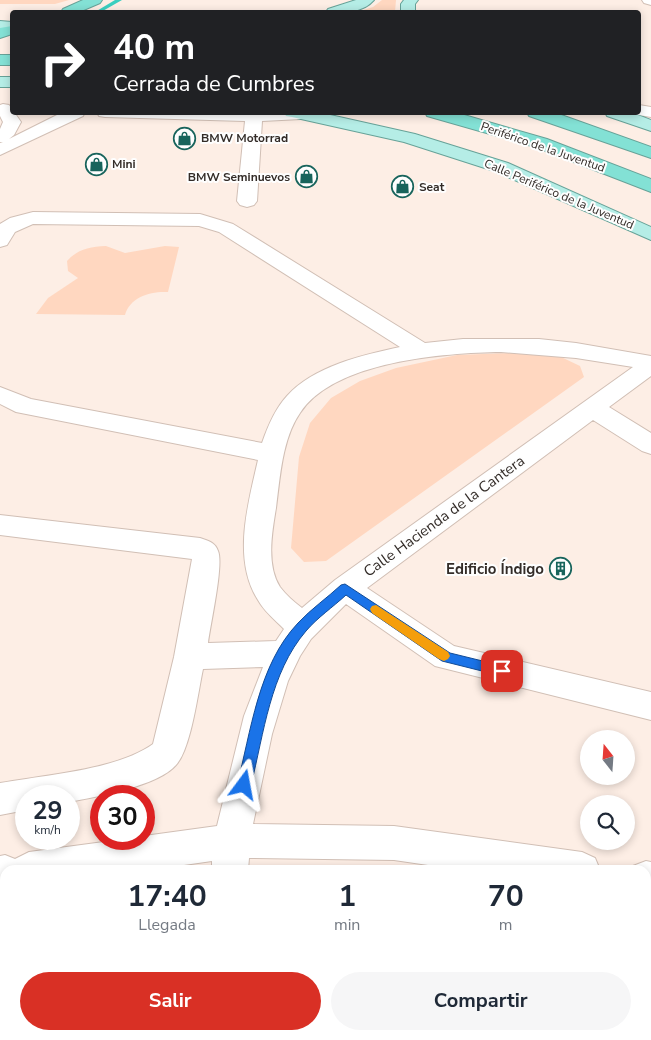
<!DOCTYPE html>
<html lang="es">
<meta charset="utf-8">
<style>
body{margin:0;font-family:"Nunito Sans",sans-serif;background:#f6f6f7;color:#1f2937;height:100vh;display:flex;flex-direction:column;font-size:19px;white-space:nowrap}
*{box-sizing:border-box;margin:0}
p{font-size:16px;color:#747a83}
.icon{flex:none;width:28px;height:28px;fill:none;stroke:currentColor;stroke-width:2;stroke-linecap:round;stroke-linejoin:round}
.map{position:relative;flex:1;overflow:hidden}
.drawer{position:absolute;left:0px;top:865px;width:651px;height:175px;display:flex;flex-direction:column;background:#fff;border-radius:15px 15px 0 0;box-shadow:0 2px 8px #0003}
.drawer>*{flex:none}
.banner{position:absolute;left:10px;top:10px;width:631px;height:105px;border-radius:5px;box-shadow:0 2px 8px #0003;background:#202124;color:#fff;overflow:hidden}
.needle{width:32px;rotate:343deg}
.controls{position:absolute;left:580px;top:730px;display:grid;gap:10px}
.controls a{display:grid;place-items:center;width:55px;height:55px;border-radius:50%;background:#fff;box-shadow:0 2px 8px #0003;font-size:25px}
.speed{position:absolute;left:15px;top:785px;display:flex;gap:10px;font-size:25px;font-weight:700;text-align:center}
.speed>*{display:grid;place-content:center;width:65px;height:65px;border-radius:50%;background:#fff;box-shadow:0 2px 8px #0003;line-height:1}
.speed small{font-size:12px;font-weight:400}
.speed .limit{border:8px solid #d22;background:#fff;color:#111}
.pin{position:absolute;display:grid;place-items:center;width:42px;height:42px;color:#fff;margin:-21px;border-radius:10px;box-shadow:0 2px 8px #0006}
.me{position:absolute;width:55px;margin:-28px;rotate:13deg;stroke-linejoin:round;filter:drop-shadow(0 0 4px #0008)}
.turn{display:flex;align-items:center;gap:18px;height:105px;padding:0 20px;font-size:22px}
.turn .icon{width:65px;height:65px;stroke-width:2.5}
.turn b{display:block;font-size:35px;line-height:42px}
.eta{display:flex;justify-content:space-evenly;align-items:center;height:85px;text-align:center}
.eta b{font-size:30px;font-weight:700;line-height:35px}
.action{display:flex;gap:10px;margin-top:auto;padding:10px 20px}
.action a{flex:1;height:58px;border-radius:30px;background:#d93025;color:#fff;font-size:20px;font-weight:700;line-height:58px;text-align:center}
.action a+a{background:#f6f6f7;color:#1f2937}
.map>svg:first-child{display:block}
.green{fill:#ffd7c0}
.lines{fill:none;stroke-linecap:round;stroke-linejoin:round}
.stream{fill:#3acfc0;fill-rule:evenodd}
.minor-casing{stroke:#d1bfb5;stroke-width:2}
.major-casing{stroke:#67a298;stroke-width:2}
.highway-casing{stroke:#67a298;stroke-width:2}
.minor{fill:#fff;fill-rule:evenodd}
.major{fill:#b5ede6;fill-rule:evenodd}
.highway{fill:#83e1d5;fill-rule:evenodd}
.route{fill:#1a73e8;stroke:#114b97}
.slow{fill:#f59e0b}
.labels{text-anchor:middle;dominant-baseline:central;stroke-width:4;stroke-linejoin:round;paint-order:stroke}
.far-poi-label{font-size:12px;font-weight:bold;fill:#332c28;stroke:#fefefe;text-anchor:start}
.far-street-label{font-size:12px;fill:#332c28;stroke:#fefefe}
.street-label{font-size:15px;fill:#332c28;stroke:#fefefe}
.poi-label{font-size:15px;font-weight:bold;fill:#332c28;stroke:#fefefe;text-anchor:end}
</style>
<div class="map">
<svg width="651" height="1040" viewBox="0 0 651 1040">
<rect width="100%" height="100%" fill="#fdeee5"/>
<path class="green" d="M0 0H69L55 4H0Z
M382 0H396L395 12H357L373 7Z
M106 246 125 253 165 246 179 247 168 292C150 291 130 297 125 315L36 314 48 298 78 278 68 271 67 261C78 249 89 247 106 246Z
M513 353 559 356 580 366 584 377 326 561 304 562 291 548 299 457 310 423 331 398 360 381 396 368 457 355Z"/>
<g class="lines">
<path class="stream" d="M115 0H122L101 12H95Z"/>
<defs>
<path id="minor" d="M642 0H651V5L644 3Z
M3 104 9 105 21 122 14 135 9 139 63 112H85L83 116 0 155V143L3 142H0V129L3 122 0 116V105Z
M639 105 651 107V117L633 114 639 112Z
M97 112H309L310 114 307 118 301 119 262 121 257 201 254 205 247 207 240 205 237 201 245 121 105 117 99 116Z
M33 212 200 214 233 224 425 343 463 339H539L576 343 651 356V376L609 407 651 433V454L642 451 593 420 367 588 454 646 651 692V720L435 666 346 604 311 639 300 656 288 681 272 734 253 824 394 826 582 852 595 858 600 870H462L394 860 249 858 248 870H212V861L149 870H5V891L0 892V856L5 855 15 859 29 852 126 839H144V836L217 826 244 716 263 667 203 669C198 692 191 749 176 765 158 786 96 797 69 802V796H26V810L0 815V783C45 775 117 770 153 744L174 657 192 559 0 535V515L200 538C208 541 215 542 218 551 224 564 210 626 208 643L276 641 284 629C275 620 264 611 258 600 232 559 248 504 258 460L16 412 0 404V387L31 399 262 443C268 426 275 409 287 396 314 366 363 355 400 347L219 232 199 226 33 224 15 232 7 245 0 247V224L10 218ZM501 352 576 358 633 367 335 580 302 608C294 602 286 595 280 587 266 565 272 532 276 508 280 478 282 439 300 413 334 361 444 353 501 352Z
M646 861 651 862V898L646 897V870H631L633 866Z
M205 1035H245L244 1040H204Z
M572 1035H612V1040H572Z"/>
<path id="major" d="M356 0H374C363 13 341 14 326 12L328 9Z
M404 0H418L415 4V12H401V4Z
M0 21 12 22V30L0 29Z
M0 77H12V87H0Z
M284 112H317L415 134 508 163 651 227V240L494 171 404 142 292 117 286 116Z
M605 112H630L651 120V131L607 116Z"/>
<path id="highway" d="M83 0H102L100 3 79 12H61L63 9Z
M12 26V34L0 38V28Z
M0 55H12V65H0Z
M425 112H454L547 139 651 179V192L535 147 427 116Z
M527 112H553L651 147V158L529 116Z"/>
</defs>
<use href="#minor" class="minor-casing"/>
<use href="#major" class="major-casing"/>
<use href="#highway" class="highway-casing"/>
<use href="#minor" class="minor"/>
<use href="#major" class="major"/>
<use href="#highway" class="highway"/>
</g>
<path class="route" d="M345 584 450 653 507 667 508 671 507 674 502 676 442 661 346 595C333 607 317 618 306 631 270 673 264 733 251 785L249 790 244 792 239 790 237 785C251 732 258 665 298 623 311 609 327 598 341 585Z"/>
<path class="slow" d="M376 605 448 652 450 656 448 659 444 661 439 659 372 613 370 609 372 606Z"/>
<defs>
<symbol id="shop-ring" viewBox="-11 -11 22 22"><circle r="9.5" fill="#fefefe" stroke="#18645c" stroke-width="1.5"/><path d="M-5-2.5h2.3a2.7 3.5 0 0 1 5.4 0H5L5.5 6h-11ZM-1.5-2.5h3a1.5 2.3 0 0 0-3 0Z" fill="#18645c"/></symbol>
<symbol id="building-ring" viewBox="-11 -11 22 22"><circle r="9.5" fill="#fefefe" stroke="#18645c" stroke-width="1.5"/><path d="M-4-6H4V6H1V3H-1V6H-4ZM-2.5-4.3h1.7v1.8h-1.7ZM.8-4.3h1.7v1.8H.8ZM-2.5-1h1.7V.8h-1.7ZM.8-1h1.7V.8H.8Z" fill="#18645c"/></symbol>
</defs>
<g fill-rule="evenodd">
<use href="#shop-ring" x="172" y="126" width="25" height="25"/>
<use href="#shop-ring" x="84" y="152" width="25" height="25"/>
<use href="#shop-ring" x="294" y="164" width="25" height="25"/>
<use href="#shop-ring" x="390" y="174" width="25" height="25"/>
<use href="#building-ring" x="548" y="556" width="25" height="25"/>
</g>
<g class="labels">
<g class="far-poi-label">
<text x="201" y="138">BMW Motorrad</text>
<text x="112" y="164">Mini</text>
<text x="290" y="177" text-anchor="end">BMW Seminuevos</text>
<text x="419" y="187">Seat</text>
</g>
<g class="far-street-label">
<text transform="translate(543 147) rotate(19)">Periférico de la Juventud</text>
<text transform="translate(559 194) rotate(23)">Calle Periférico de la Juventud</text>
</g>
<g class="street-label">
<text transform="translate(444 516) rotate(-36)">Calle Hacienda de la Cantera</text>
</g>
<g class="poi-label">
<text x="544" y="569">Edificio Índigo</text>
</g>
</g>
</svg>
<div class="controls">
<a><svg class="needle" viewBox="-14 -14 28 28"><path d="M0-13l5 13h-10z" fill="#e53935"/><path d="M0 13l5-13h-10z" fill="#747a83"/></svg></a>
<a><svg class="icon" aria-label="search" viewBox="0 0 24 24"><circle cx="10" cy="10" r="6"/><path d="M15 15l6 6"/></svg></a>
</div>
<div class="speed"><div>29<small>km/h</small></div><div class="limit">30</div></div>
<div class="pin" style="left:502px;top:671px;background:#d93025"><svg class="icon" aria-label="arrive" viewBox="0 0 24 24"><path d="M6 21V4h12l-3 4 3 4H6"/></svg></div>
<svg class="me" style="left:244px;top:785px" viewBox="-20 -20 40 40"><path d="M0-17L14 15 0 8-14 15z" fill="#1a73e8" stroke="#fff" stroke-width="4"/></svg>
<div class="banner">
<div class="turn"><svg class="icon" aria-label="right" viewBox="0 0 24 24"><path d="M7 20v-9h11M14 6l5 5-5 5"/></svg><div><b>40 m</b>Cerrada de Cumbres</div></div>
</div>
<section class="drawer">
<div class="eta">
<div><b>17:40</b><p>Llegada</p></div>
<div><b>1</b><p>min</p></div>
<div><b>70</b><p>m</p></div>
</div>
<div class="action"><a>Salir</a><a>Compartir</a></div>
</section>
</div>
